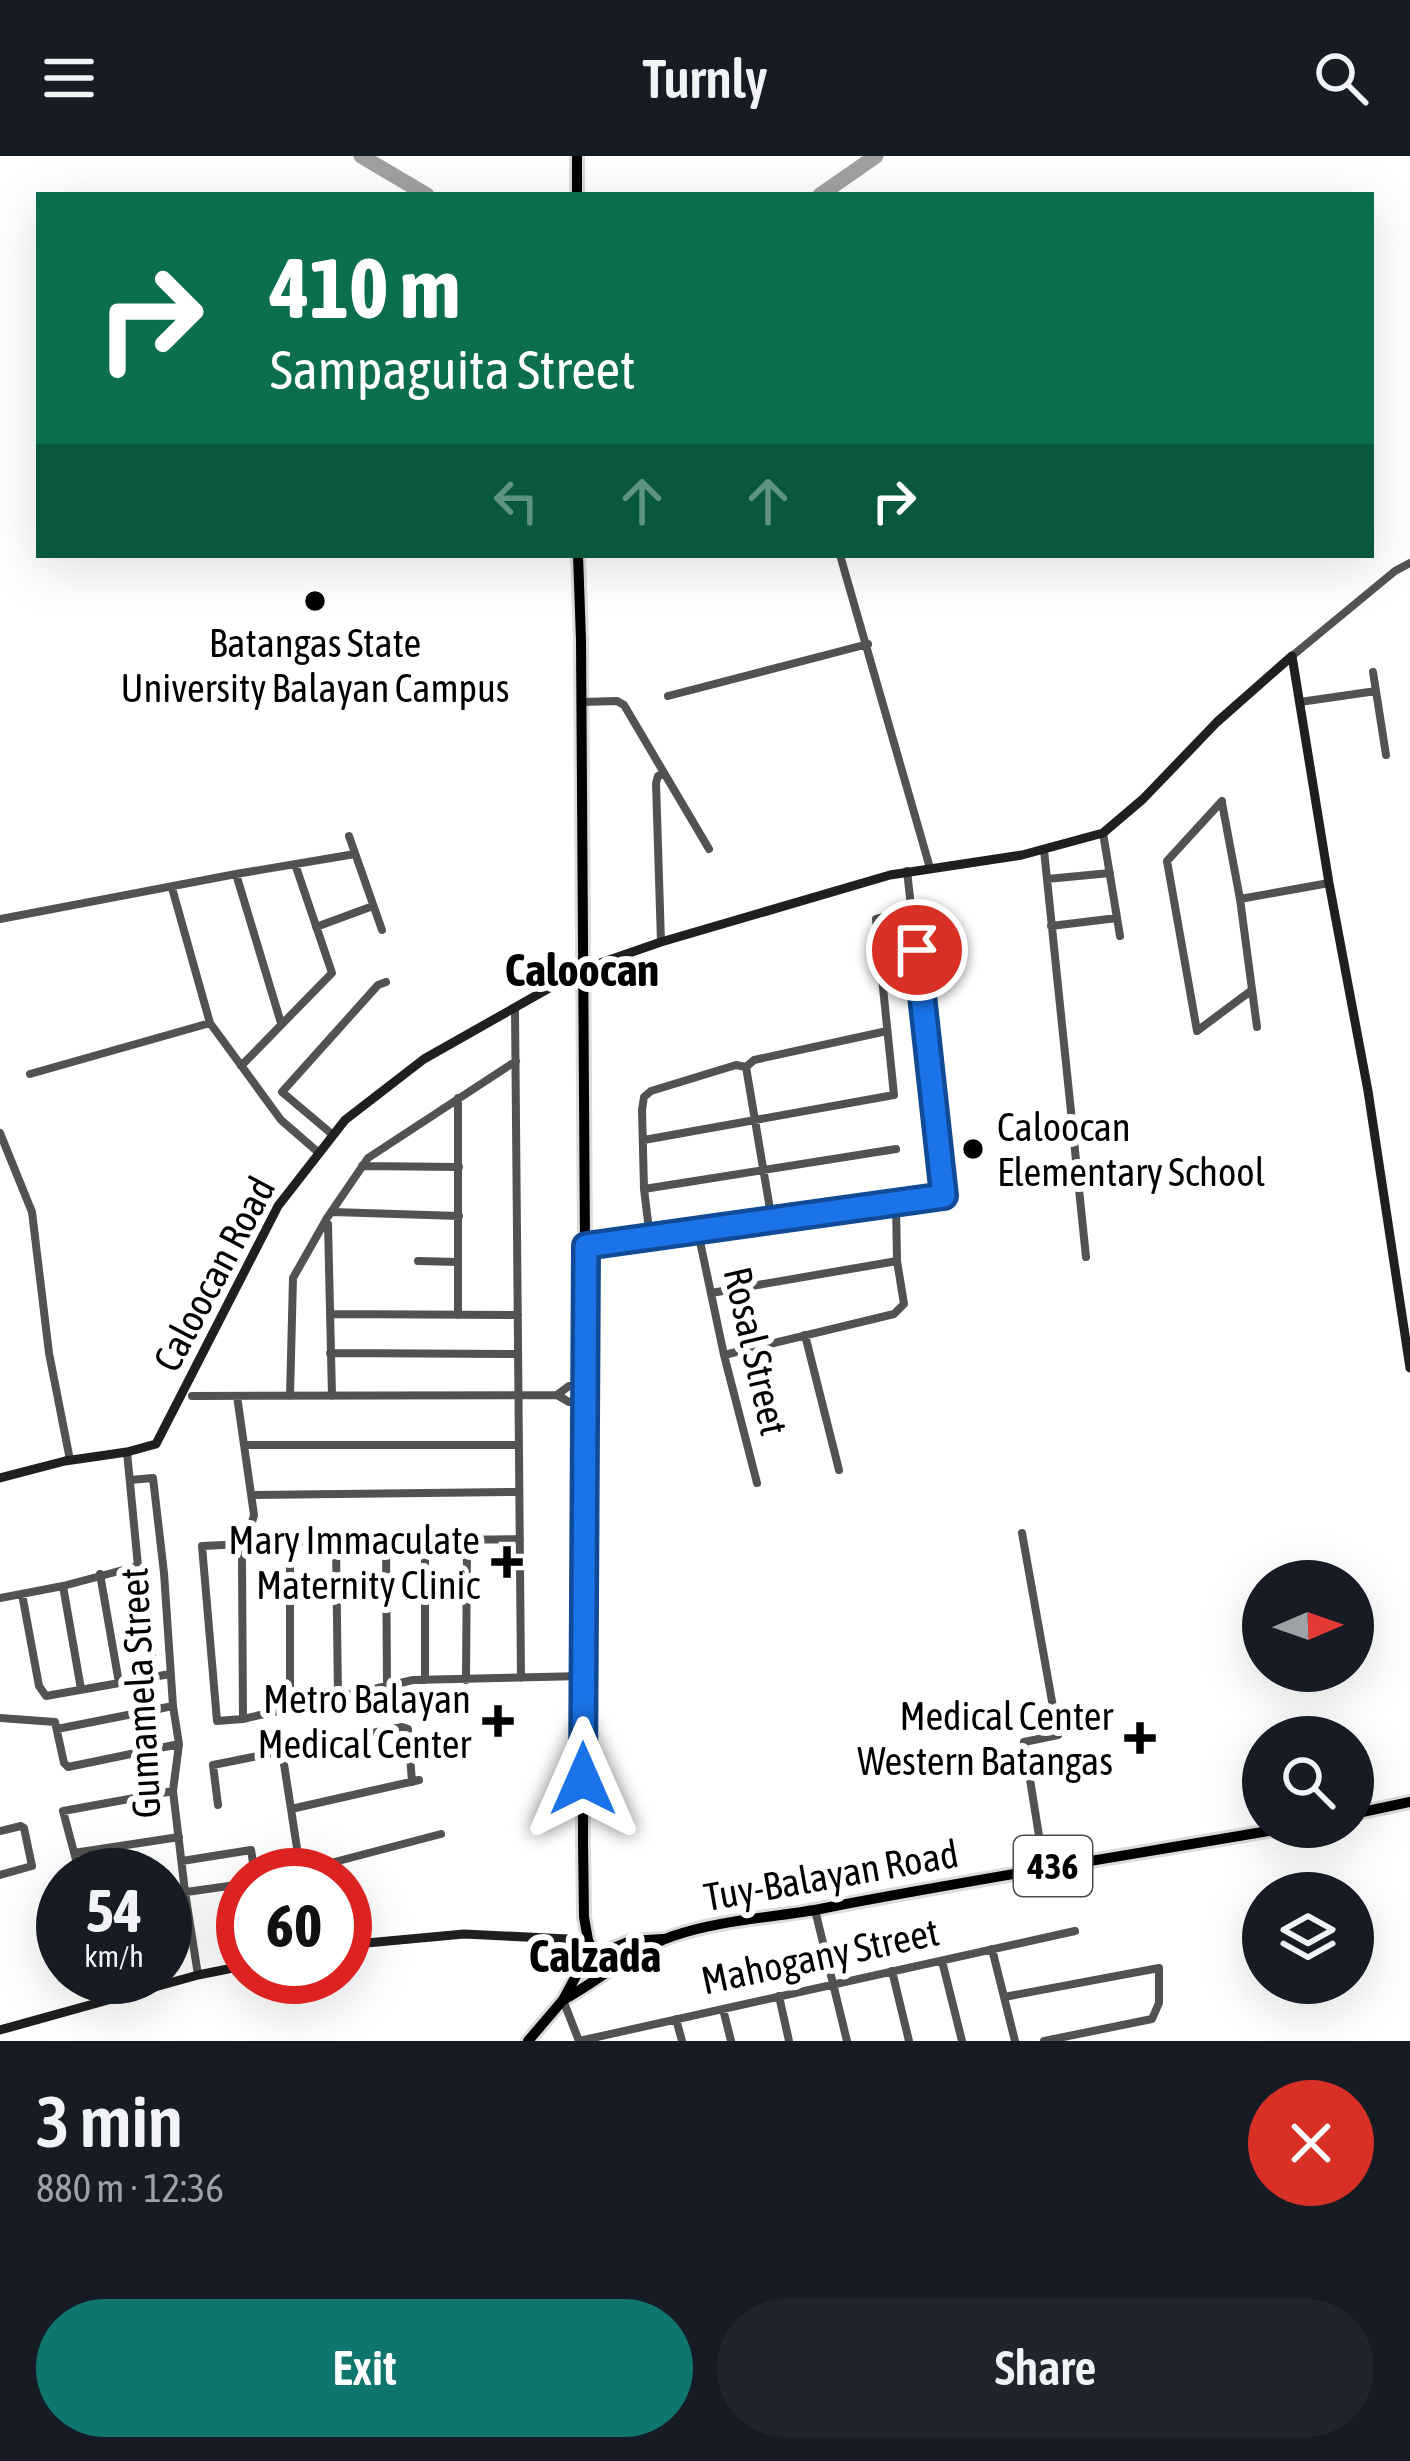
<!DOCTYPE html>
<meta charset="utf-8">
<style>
body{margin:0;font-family:"Asap Condensed",sans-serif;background:#20242c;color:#f1f3f6;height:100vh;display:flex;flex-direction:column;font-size:45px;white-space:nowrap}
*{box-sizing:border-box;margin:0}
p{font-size:39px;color:#9ea1a6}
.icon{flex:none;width:66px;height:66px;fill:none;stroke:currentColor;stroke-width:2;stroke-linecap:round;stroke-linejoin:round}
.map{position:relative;height:1885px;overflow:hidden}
.sheet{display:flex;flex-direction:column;background:#171b24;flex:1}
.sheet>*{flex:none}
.banner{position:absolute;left:36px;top:36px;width:1338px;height:366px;border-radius:0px;box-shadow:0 12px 48px #0002;background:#0b6e4f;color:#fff;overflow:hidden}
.needle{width:78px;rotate:88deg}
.tools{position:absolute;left:1242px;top:1404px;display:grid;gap:24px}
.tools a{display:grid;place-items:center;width:132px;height:132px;border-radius:50%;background:#171b24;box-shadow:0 12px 48px #0002;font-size:60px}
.speed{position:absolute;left:36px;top:1692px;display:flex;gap:24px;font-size:60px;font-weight:700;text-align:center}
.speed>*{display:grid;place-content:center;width:156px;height:156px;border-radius:50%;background:#171b24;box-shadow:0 12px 48px #0002;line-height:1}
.speed small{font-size:30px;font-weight:400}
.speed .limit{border:18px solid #d22;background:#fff;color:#111}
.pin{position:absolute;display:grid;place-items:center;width:102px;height:102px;color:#fff;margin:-51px;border:6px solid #fff;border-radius:50%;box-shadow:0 3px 12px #0007}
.me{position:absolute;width:132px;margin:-66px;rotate:0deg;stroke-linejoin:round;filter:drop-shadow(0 0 9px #0008)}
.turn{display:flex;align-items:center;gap:42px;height:252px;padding:0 36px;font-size:54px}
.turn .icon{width:156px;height:156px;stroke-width:2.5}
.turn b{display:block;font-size:84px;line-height:102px}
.lanes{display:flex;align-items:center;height:114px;padding:0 36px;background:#0003;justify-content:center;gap:60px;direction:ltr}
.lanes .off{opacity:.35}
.round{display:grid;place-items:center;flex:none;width:126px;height:126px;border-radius:63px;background:#20242c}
.summary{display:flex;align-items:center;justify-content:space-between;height:204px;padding:0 36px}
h1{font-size:72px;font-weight:600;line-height:90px}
.action{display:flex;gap:24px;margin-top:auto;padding:24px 36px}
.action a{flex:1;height:138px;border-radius:72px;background:#0f766e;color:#fff;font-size:48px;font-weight:600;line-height:138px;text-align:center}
.action a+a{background:#20242c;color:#f1f3f6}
header{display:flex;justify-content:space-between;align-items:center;height:156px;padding:0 36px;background:#171b24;font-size:54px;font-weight:600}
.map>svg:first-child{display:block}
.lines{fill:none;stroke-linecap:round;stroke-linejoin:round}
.river{stroke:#a0a0a0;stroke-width:15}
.primary-casing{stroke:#dbdbdb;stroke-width:16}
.street{stroke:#525252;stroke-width:8}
.secondary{stroke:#1f1f1f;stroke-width:9}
.primary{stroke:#000;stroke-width:10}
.route-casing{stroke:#114b97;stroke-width:30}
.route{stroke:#1a73e8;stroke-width:21}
.poi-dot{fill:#000;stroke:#fff;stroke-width:4.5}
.labels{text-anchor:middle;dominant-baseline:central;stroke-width:12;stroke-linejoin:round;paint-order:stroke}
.shield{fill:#fff;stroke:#4c4c4c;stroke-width:3}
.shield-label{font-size:36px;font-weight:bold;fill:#000}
.poi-label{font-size:39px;fill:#000;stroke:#fff;text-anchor:end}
.street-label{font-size:39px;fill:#000;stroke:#fff}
.quarter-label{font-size:45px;font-weight:bold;fill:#000;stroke:#fff}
</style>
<header><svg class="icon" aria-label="menu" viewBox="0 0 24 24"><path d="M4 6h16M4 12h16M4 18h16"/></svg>Turnly<svg class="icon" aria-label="search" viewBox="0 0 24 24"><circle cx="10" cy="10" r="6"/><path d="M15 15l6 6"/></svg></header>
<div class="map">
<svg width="1410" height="1885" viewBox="0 0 1410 1885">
<rect width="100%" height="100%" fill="#fff"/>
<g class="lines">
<path class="river" d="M361 0 427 39
M820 39 876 0"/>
<defs>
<path id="primary" d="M577 39V0
M578 399 581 484 585 1090 583 1686 584 1761 588 1784 603 1817
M1353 1658 1410 1646
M563 1844C600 1824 632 1794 673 1780 722 1763 775 1762 825 1752 980 1722 1136 1698 1292 1671
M528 1885 563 1844 576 1820 594 1800 630 1785 663 1783"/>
</defs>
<use href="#primary" class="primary-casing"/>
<path class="street" d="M840 399 930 712
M1292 500 1395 415 1410 407
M1373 516 1386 599
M668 540 868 488
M582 546 617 545 624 549 709 693
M1300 546 1376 535
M1222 645 1167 705 1197 875 1252 834
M1222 647 1240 743 1257 871
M1103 677 1120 780
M349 680 382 774
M1044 694 1086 1101
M236 718 281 867
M1047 723 1110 717
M172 732 210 867 281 964 319 997
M1240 743 1329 727
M0 763 236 718 355 698
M1051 770 1117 762
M316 771 373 750
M661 786 656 627 658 620 664 617
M515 854 521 1522
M241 910 332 817 295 708
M746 911 772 1065
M30 918 210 867
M0 977 32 1056 49 1197 70 1304
M333 979 282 936 378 829 386 826
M644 984 894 939 876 763 912 752
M362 1010 459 1011
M644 1033 896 993
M332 1056 459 1060
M328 1068 332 1240
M698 1076 724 1199 757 1327
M650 1082 644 1033 642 954 644 941 651 935 736 909 746 911 754 904 887 875
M585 1090 944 1040 907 715
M418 1105 458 1106
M711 1137 897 1105
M330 1158 518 1159
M458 1159V942
M805 1179 839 1314
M330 1197 518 1198
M724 1199 894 1158 904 1148 897 1105 896 1047
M557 1239 569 1230H585
M192 1240 557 1239 569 1246H584
M237 1240 254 1359 242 1403 243 1563
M290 1240 293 1122 327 1062 368 1002 516 905
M245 1289H519
M127 1296 138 1410 155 1521
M130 1324 153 1322 164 1417 173 1550 179 1588 173 1635 185 1736 198 1819
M252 1339 519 1336
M1022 1377 1058 1579 1024 1586 1044 1711
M520 1383 290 1386 202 1390 217 1565 243 1563 413 1524 583 1520
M386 1385 387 1530
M290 1386V1552
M336 1386 338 1542
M100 1418 119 1527
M63 1430 81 1533
M22 1438 39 1530 46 1540 170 1518
M0 1442 63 1430 138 1410
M425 1524V1384
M466 1524 467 1384
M0 1562 55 1566 64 1607 68 1611 179 1588
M57 1573 173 1550
M282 1595 301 1718
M218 1649 213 1609 402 1571 408 1573 412 1626
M291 1653 419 1624
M0 1675 21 1670 24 1672 32 1710 0 1719
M74 1697 179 1681
M182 1705 251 1694 255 1719
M80 1719 63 1655 173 1635
M285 1719 441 1678
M165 1739 243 1728
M815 1754 847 1885
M992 1793 1015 1885
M942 1805 962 1885
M892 1815 909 1885
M779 1840 789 1885
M1004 1841 1159 1812V1847L1152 1863 1044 1885
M563 1844 579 1885 1075 1775
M723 1853 731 1885
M676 1863 682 1885"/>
<path class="secondary" d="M1292 500 1329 727 1368 935 1410 1212
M0 1322 65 1305 127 1296 156 1288 278 1050 345 964 424 903 583 813 661 786 890 719 1022 699 1103 677 1143 643 1217 566 1292 500
M345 1789 464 1778 588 1784
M0 1874 198 1819 243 1810"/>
<use href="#primary" class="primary"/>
</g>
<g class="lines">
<defs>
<path id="route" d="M583 1623 586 1090 944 1040 917 794"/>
</defs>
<use href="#route" class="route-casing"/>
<use href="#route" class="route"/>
</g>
<g class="poi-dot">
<circle cx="315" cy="445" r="12"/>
<circle cx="973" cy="993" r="12"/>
<path d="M501 1388h12v12h12v12h-12v12h-12v-12h-12v-12h12z"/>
<path d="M492 1547h12v12h12v12h-12v12h-12v-12h-12v-12h12z"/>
<path d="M1134 1564h12v12h12v12h-12v12h-12v-12h-12v-12h12z"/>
</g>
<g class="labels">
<rect class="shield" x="1014" y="1680" width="78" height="60" rx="9"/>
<g class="shield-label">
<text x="1053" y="1710">436</text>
</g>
<g class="poi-label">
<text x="315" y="487" text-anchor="middle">Batangas State<tspan x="315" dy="45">University Balayan Campus</tspan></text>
<text x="997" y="971" text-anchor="start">Caloocan<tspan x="997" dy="45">Elementary School</tspan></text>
<text x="480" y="1384">Mary Immaculate<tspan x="480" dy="45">Maternity Clinic</tspan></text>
<text x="471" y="1543">Metro Balayan<tspan x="471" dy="45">Medical Center</tspan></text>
<text x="1113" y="1560">Medical Center<tspan x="1113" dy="45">Western Batangas</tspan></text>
</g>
<g class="street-label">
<text transform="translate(214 1118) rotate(-62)">Caloocan Road</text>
<text transform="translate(756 1195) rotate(77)">Rosal Street</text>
<text transform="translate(140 1537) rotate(-93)">Gumamela Street</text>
<text transform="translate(831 1719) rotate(-10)">Tuy-Balayan Road</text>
<text transform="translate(820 1800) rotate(-12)">Mahogany Street</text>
</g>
<g class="quarter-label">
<text x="582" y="814">Caloocan</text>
<text x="595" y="1800">Calzada</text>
</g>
</g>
</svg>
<div class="tools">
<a><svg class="needle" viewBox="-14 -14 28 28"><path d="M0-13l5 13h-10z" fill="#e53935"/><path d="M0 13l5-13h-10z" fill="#9ea1a6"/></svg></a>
<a><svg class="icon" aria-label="search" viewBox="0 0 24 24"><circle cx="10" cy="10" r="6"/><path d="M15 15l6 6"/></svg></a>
<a><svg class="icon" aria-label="layers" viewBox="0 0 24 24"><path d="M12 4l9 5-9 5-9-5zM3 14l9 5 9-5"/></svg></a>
</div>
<div class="speed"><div>54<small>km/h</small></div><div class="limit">60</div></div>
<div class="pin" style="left:917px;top:794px;background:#d93025"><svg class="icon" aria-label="arrive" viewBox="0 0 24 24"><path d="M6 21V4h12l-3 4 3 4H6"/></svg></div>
<svg class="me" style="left:583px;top:1623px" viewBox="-20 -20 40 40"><path d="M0-17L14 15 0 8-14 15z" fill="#1a73e8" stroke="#fff" stroke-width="4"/></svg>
<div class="banner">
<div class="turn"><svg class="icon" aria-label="right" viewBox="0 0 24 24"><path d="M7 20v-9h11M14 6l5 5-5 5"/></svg><div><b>410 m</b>Sampaguita Street</div></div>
<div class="lanes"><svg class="icon off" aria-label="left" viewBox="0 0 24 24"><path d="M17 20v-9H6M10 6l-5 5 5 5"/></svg><svg class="icon off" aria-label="ahead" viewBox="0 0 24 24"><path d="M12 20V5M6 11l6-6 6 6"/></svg><svg class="icon off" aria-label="ahead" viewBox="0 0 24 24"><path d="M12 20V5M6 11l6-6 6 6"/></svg><svg class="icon" aria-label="right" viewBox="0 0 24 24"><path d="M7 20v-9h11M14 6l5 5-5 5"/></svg></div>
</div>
</div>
<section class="sheet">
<div class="summary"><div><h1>3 min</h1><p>880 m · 12:36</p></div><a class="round" style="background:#d93025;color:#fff"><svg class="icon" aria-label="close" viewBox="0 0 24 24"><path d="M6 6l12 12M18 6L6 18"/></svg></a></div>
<div class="action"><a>Exit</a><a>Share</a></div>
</section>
